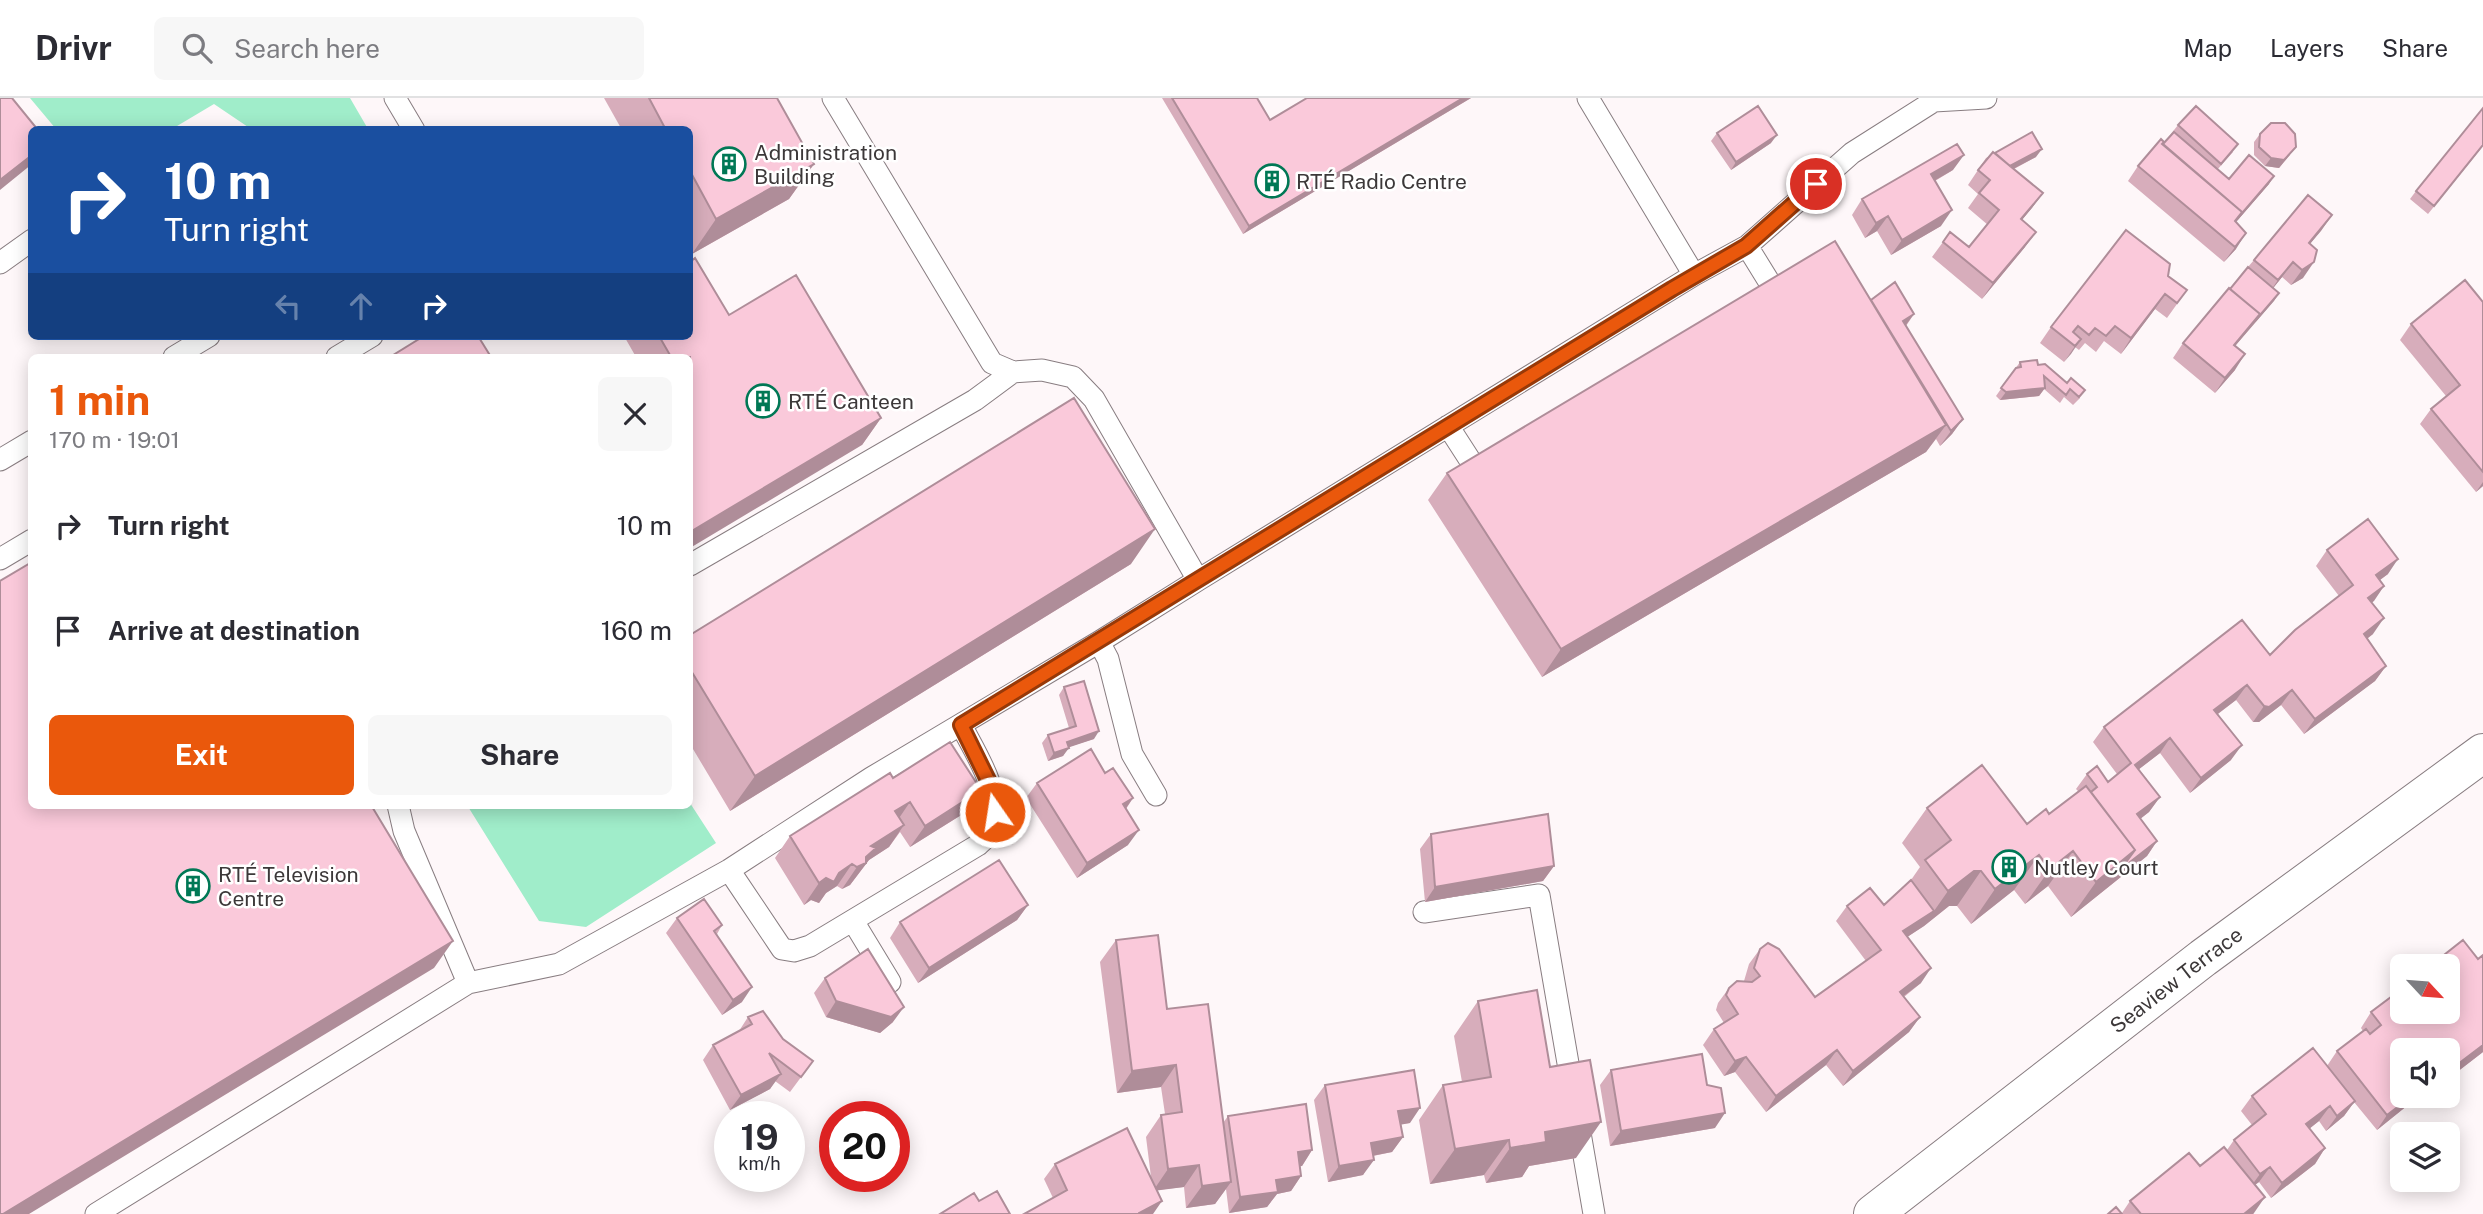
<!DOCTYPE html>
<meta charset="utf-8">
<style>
body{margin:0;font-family:"Public Sans",sans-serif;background:#f7f7f7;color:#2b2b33;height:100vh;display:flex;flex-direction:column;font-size:26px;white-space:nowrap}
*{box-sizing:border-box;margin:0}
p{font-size:23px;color:#7c7c81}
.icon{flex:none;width:38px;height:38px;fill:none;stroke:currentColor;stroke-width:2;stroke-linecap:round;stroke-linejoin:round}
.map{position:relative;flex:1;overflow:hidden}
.details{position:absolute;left:28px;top:256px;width:665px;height:455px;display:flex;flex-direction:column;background:#fff;border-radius:10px;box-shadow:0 4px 18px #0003}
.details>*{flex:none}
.hud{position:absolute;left:28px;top:28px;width:665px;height:214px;border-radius:10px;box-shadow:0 4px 18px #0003;background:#1a4fa0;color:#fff;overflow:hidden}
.needle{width:46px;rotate:116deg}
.tools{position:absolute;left:2390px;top:856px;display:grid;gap:14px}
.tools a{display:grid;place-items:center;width:70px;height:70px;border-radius:10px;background:#fff;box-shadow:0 4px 18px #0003;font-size:35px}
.speed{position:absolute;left:714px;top:1003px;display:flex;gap:14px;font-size:35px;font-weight:700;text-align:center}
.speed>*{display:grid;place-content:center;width:91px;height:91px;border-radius:50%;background:#fff;box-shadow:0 4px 18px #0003;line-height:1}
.speed small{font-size:18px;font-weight:400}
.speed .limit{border:10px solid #d22;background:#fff;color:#111}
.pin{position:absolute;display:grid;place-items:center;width:60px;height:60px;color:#fff;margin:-30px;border:4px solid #fff;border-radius:50%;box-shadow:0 2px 7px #0007}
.me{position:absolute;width:77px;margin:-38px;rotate:347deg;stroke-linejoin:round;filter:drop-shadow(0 0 5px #0008)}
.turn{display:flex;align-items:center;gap:24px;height:147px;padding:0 21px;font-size:32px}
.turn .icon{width:91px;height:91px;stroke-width:2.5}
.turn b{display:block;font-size:49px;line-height:60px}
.lanes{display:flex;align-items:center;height:66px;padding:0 21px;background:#0003;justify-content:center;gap:35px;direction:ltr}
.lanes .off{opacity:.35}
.round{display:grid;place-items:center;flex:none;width:74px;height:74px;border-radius:10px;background:#f7f7f7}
.summary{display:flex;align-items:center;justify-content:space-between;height:119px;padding:0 21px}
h1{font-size:42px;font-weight:700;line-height:52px;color:#ea580c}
.button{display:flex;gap:14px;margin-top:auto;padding:14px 21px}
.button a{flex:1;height:80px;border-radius:10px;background:#ea580c;color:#fff;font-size:28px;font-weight:700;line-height:80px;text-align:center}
.button a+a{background:#f7f7f7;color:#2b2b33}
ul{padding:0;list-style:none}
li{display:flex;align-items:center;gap:21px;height:105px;padding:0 21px}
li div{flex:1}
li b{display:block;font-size:26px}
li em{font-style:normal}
header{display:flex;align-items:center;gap:42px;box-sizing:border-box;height:98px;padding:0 35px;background:#fff;border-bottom:2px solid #e1e1e2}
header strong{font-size:33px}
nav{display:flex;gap:38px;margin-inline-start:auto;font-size:24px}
.search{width:490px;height:63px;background:#f7f7f7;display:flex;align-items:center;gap:18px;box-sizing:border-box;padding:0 24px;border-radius:10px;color:#7c7c81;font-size:26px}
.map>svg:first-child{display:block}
.green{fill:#a0edca}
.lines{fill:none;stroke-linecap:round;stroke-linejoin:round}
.lane-casing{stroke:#887d81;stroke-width:23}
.street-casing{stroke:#887d81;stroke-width:40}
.lane{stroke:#fff;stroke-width:21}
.street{stroke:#fff;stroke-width:38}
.wall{fill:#d7adbb}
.shaded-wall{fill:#af8d99}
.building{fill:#fac9da;stroke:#af8d99;stroke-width:2}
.route-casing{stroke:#983908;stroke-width:18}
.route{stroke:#ea580c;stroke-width:12}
.labels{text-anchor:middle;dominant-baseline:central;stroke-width:5;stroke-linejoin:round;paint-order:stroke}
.poi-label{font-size:21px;fill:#3c3839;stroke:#fff;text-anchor:start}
.street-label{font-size:21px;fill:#3c3839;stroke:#fff}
</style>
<header>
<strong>Drivr</strong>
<div class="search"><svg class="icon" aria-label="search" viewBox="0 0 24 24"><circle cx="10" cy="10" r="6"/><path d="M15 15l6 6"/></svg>Search here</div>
<nav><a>Map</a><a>Layers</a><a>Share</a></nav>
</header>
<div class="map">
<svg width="2483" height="1116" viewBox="0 0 2483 1116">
<rect width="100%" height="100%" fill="#fef7f9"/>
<path class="green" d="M30 0H350L368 31H251L214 6 172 31H56Z
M690 705 716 745 586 829 539 823 467 707H690Z"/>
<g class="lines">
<defs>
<path id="lane" d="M395 0 414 32
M833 0 992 265 1013 274
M1747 148 1776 195
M0 165 32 142
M1694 177 1747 148 1852 55 1934 3 1986 0
M174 259 209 238
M337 259 372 238
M1448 328 1477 373
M0 362 32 343
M0 461 32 442
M690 467 975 302 1013 274 1042 272 1073 279 1094 301 1198 482 1694 177 1588 0
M1099 544 1108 561 1132 656 1156 697
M729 772 782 851 794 853 810 848 978 747C983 742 990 737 992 730 1003 696 976 656 961 627
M1424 814 1539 797 1594 1116
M853 823 890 884
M468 885 559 866 729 772 871 680 1099 544 1198 482
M96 1116 468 885 404 733 398 707"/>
<g id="street">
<path id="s1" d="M1873 1116 2203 860 2483 655"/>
</g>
</defs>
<use href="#lane" class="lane-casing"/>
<use href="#street" class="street-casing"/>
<use href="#lane" class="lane"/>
<use href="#street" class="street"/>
</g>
<path class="wall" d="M604 0H777L814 66 789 101 692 156 690 152V32H622Z
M1162 0H1257L1270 22 1307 0H1471L1243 136Z
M2178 27 2233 54 2217 72 2229 81 2269 86 2236 124V151L2224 164 2128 83 2138 68 2163 46Z
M1717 35 1771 45 1731 72 1711 43Z
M2260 36 2290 57 2279 70 2265 68 2254 57V44Z
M2483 48 2428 116 2410 101 2416 93Z
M1995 55 2036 59 2014 71 2043 95 2022 122 2025 149 1982 201 1932 159 1943 144 1969 149 1988 127 1968 110 1978 96 1968 87 1986 60Z
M1953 72 1935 83 1941 128 1891 157 1877 133 1865 140 1852 117 1862 101Z
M2332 117 2310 146 2303 180 2291 187 2282 179 2273 190 2279 195 2235 248V272L2215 295 2173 260 2183 245 2254 162Z
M2168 178 2187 192 2167 220 2155 211 2121 256 2104 243 2096 254 2085 245 2079 252 2075 249 2064 264 2040 245 2051 229Z
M1871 202 1914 216 1906 228 1963 321 1952 336 1940 348 1936 341 1926 354 1542 579 1428 402 1447 375Z
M2483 204V388L2476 394 2420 326 2431 311 2446 298 2400 242 2411 226Z
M729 217 881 320 862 347 690 259H636L624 238H690Z
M2020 264 2038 267 2080 300 2073 307 2064 299 2060 305 2044 291 2039 298 2000 302 1996 298Z
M2327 452 2388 476 2380 482 2384 488 2372 504 2373 536 2367 541 2386 568 2375 583 2304 636 2281 607 2259 624H2253L2236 602 2218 616 2231 662 2190 695 2160 655 2139 671 2160 699 2149 714 2140 721 2157 743 2147 758 2071 819 2048 788 2025 806 2014 792 1971 826 1957 808H1949L1924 828 1907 839 1921 885 1904 899 1920 919 1909 934 1843 988 1826 967 1766 1014 1735 974 1724 978 1703 947 1714 931 1724 925 1716 912 1718 905 1729 890 1744 883 1749 866 1760 851 1815 899 1866 863 1836 823 1847 808 1884 807 1911 782 1920 769 1902 745 1927 710 2027 726 2049 716 2079 694 2076 691 2087 676 2108 684 2117 676 2093 644 2104 629 2270 557 2339 498 2316 468Z
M1131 466 730 713 690 646V537Z
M1064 589 1094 641 1068 649 1063 658 1048 663 1042 645 1048 637 1069 630 1059 597Z
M1105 675 1133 700 1126 711 1128 747 1077 780 1026 700 1037 685Z
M893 680 966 714 910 749 900 734 889 749 869 762 850 787 842 791 837 788 826 795 819 805 811 802 804 807 775 760 790 738Z
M1431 736 1554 768 1543 783 1425 804 1420 751Z
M1028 807 1017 822 918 885 890 840 900 824Z
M677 820 722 827 717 836 742 904 722 917 666 835Z
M1116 842 1167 911 1223 1025 1228 1018 1312 1052 1302 1068H1300L1301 1078 1291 1093 1277 1096 1267 1109 1229 1115 1226 1091 1215 1106 1186 1110 1184 1089 1157 1092 1053 1100 1044 1081 1055 1066 1151 1079 1146 1039 1161 1017 1165 1016 1161 989 1117 995 1100 864Z
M2483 857V954L2448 981V952H2403V998H2416L2408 1007 2377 1032 2354 1004 2344 1018 2326 1033 2319 1023 2309 1031 2325 1050 2315 1066 2271 1100 2259 1084 2255 1087 2254 1115 2253 1116H2108L2122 1115 2130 1103 2200 1068 2227 1052 2234 1042 2252 1027 2241 1013 2252 998 2327 968 2337 953 2363 933 2361 930 2371 914 2478 861Z
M825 880 893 924 880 935 826 919 814 895Z
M1478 903 1550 969 1576 1060 1529 1068 1522 1079 1486 1085 1484 1077 1430 1086 1419 1022 1443 987 1462 984 1454 938Z
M748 919 783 941 813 963 790 994 775 983 770 991 730 1012 703 962 713 947 739 933Z
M1611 972 1715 1030 1610 1048 1600 987Z
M1325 987 1410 1025 1401 1026 1403 1039 1392 1054 1373 1058 1363 1077 1328 1084 1314 1002Z"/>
<path class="shaded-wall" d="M1463 0H1471L1243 136 1249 128Z
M1777 37 1771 45 1731 72 1736 64Z
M2296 49 2279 70 2265 68 2271 60Z
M2042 51 2036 59 1996 80 2002 72Z
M32 57V66L0 92V82Z
M1964 57 1953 72 1920 91 1931 76Z
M814 66 789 101 692 156 716 121Z
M2274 78 2269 86 2224 138 2235 123Z
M2043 95 2032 110 2010 136 2021 121Z
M1952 112 1941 128 1891 157 1902 142Z
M2332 117 2321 133 2298 160 2309 145Z
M1888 118 1877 133 1865 140 1876 125Z
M2036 134 2025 149 1982 201 1993 185Z
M2246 135 2236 151 2224 164 2235 149Z
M2293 164 2282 179 2267 198 2278 182Z
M2314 164 2303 180 2291 187 2302 172Z
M2279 195 2274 203 2223 262 2234 247 2260 216Z
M2165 196 2155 211 2121 256 2131 240Z
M1914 216 1903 231V223Z
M2081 241 2071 256 2064 264 2075 248Z
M2245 256 2235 272 2215 295 2225 280Z
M2045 290 2039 298 2000 302 2006 294Z
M881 320 862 347 690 450V434Z
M1963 321 1952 336 1940 348 1951 333Z
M1946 327 1926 354 1542 579 1561 551Z
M2483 384V388L2476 394Z
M1155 431 1131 466 730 713 755 678Z
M2398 461 2388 476 2366 492 2376 477Z
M2384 488 2374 503 2358 515 2368 500Z
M2384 520 2373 536 2353 551 2364 536Z
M2386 568 2375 583 2304 636 2315 621Z
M2247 587 2236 602 2203 627 2214 612Z
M2292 592 2281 607 2259 624H2253L2264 608Z
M1099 633 1094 641 1061 652 1067 644Z
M2170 640 2160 655 2125 682 2135 667Z
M2242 647 2231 662 2190 695 2201 680Z
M1069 650 1063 658 1048 663 1054 655Z
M981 692 966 714 910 749 925 728Z
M2160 699 2149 714 2126 732 2137 716Z
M1133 700 1122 716 1123 706Z
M910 704 895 726V713Z
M904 727 889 749 869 762 850 787 842 791 857 769 861 767 855 770 871 748Z
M1139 732 1128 747 1077 780 1087 765Z
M2157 743 2147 758 2071 819 2096 784 2135 752Z
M2073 753 2048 788 2025 806 2050 771Z
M2039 757 2014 792 1971 826 1995 791Z
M852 766 837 788 826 795 819 805 811 802 804 807 819 785Z
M1554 768 1543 783 1425 804 1435 789Z
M1974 773H1981L1957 808H1949L1924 828 1892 849 1903 833 1934 813 1948 793Z
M1028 807 1017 822 918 885 929 870Z
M453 843 434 870 29 1116H3Z
M1931 870 1921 885 1889 909 1900 894Z
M752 889 742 904 722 917 733 902Z
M836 903 904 909 893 924 880 935 826 919Z
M1920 919 1909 934 1843 988 1853 973Z
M2483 947V954L2448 981V978L2454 969Z
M1837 952 1826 967 1766 1014 1776 998Z
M1746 959 1735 974 1724 978 1735 963Z
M1176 967 1161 989 1117 995 1132 973Z
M781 976 770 991 730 1012 741 997Z
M2412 998H2415L2408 1007 2377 1032 2387 1017Z
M2355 1003 2344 1018 2326 1033 2337 1018Z
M2330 1008 2319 1023 2295 1042 2306 1026Z
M1420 1010 1410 1025 1388 1029 1398 1013Z
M1725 1015 1715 1030 1610 1048 1621 1033Z
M1601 1024 1576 1060 1529 1068 1522 1079 1486 1085 1510 1050 1545 1034Z
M1403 1039 1392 1054 1361 1060 1371 1045Z
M1509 1042 1484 1077 1430 1086 1455 1051Z
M2325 1050 2315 1066 2271 1100 2282 1085Z
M1312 1052 1302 1068 1287 1070 1298 1054Z
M1374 1062 1363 1077 1328 1084 1339 1068Z
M1199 1067 1184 1089 1153 1093 1168 1071Z
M2270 1069 2259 1084 2249 1091 2260 1076Z
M1301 1078 1291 1093 1277 1096 1267 1109 1229 1115 1240 1099 1276 1082Z
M1231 1084 1215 1106 1186 1110 1202 1088Z
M2265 1099 2254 1115 2253 1116H2244Z
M1162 1103 1153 1116H1138L1139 1115Z"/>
<path class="building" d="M0 0H12L38 32H32V57L0 82Z
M649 0H777L814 66 716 121 690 73V32H666Z
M1172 0H1257L1270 22 1307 0H1463L1249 128Z
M1758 8 1777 37 1736 64 1717 35Z
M2196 8 2238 46 2221 66 2178 27Z
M2483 10V47L2434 108 2416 93Z
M2271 25H2285L2295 36 2296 49 2284 62 2271 60 2259 49 2260 36Z
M2032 34 2042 51 2010 68 1995 55Z
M2174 34 2229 81 2249 57 2274 78 2237 121 2242 114 2163 46Z
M2161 41 2164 44 2162 46 2242 114 2235 123 2246 135 2235 149 2138 68Z
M1957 46 1964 57 1931 76 1952 112 1902 142 1888 118 1876 125 1862 101Z
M1993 54 2043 95 2021 121 2036 134 1993 185 1943 144 1950 134 1969 149 1999 112 1979 95 1990 82 1978 72Z
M2308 97 2332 117 2309 145 2317 152 2314 164 2302 172 2293 164 2278 182 2254 162Z
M2126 132 2170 166 2168 178 2187 192 2177 205 2165 196 2131 240 2115 228 2106 238 2095 230 2089 237 2078 228 2073 234 2081 241 2075 248 2051 229Z
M1835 143 1946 327 1561 551 1447 375Z
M695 160 729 217 796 177 881 320 690 434V259H666L670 257 659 238H690V164Z
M2248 169 2279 195 2255 223 2260 216 2230 191Z
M2465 182 2483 204V374L2431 311 2460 287 2411 226Z
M1895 184 1914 216 1903 223 1963 321 1951 333 1871 202Z
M2229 190 2260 216 2234 247 2245 256 2225 280 2183 245Z
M424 238H478L491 259H390Z
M2037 262 2038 267 2045 266 2067 285 2071 280 2085 292 2079 299 2070 291 2066 297 2044 278 2045 290 2006 294 2001 290 2016 270 2021 269 2020 264Z
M1074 300 1155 431 755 678 690 571V537Z
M2368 421 2398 461 2376 477 2384 488 2368 500 2384 520 2364 536 2386 568 2315 621 2292 592 2269 609 2264 608 2247 587 2214 612 2242 647 2201 680 2170 640 2135 667 2160 699 2137 716 2157 743 2121 771 2135 752 2091 694 2097 689 2087 676 2097 668 2108 684 2131 665 2104 629 2242 522 2270 557 2295 532 2353 487 2327 452Z
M32 464V707H371L453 843 3 1116H0V483Z
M1084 583 1099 633 1067 644 1069 650 1054 655 1048 637 1076 628 1064 589Z
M950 644 981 692 925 728 910 704 895 713 904 727 871 748 876 750 866 759V765L857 769 852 766 839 775 834 784 826 780 819 785 790 738 890 675 893 680Z
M1091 651 1105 675 1113 670 1133 700 1123 706 1139 732 1087 765 1037 685Z
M1982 667 2027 726 2046 711 2049 716 2086 688 2135 752 2096 784 2073 753 2050 771 2039 757 1995 791 1981 773H1974L1948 793 1925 762 1951 742 1927 710Z
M1548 716 1554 768 1435 789 1431 736Z
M999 762 1028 807 929 870 900 824Z
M1911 782 1934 813 1903 833 1931 870 1900 894 1920 919 1853 973 1837 952 1776 998 1746 959 1735 963 1714 931 1738 916 1726 897 1729 890 1737 883 1752 884 1760 878 1754 870 1760 851 1768 845 1779 851 1815 899 1881 852 1847 808 1870 790 1884 807Z
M704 801 722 827 714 833 752 889 733 902 677 820Z
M1158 837 1167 911 1208 906 1231 1084 1202 1088 1199 1067 1168 1071 1161 1017 1182 1014 1176 967 1132 973 1116 842Z
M2463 842 2478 861 2483 857V947L2454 969 2450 964 2448 966V952H2403V998H2412L2387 1017 2337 953 2366 931 2370 936 2381 927 2371 914 2403 890V914H2448V868H2430Z
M868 851 904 909 891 919 836 903 825 880Z
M1537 892 1550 969 1590 962 1601 1024 1545 1034 1546 1044 1510 1050 1509 1042 1455 1051 1443 987 1491 979 1478 903Z
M763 913 783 941 813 963 801 979 769 955 781 976 741 997 713 947 752 926 748 919Z
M2313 950 2355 1003 2337 1018 2330 1008 2306 1026 2325 1050 2282 1085 2270 1069 2260 1076 2234 1042 2266 1016 2252 998Z
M1702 956 1707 987 1721 990 1725 1015 1621 1033 1611 972Z
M1414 972 1420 1010 1398 1013 1403 1039 1371 1045 1374 1062 1339 1068 1325 987Z
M1306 1006 1312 1052 1298 1054 1301 1078 1276 1082 1278 1094 1240 1099 1228 1018Z
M1127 1030 1162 1103 1139 1115V1116H1024L1067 1092 1055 1066Z
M2224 1049 2265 1099 2244 1116H2141L2130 1103 2189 1055 2200 1068Z
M997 1093 1010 1116H940L974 1095 979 1103Z
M2116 1109 2122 1116H2108Z"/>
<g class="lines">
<defs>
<path id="route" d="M995 714 988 682 961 627 1672 191 1746 148 1816 86"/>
</defs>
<use href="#route" class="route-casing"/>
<use href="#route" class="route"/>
</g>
<defs>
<symbol id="building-ring" viewBox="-11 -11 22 22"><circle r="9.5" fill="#fff" stroke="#007855" stroke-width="1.5"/><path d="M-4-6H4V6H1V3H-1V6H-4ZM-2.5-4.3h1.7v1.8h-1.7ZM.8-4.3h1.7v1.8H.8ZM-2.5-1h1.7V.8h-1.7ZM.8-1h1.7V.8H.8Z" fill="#007855"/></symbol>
</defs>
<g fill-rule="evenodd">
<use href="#building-ring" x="710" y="47" width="38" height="38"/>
<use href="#building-ring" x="1253" y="64" width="38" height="38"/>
<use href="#building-ring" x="744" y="284" width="38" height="38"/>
<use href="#building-ring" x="1990" y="750" width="38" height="38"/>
<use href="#building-ring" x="174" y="769" width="38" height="38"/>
</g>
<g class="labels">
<g class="poi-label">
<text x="754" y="54">Administration<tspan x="754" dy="24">Building</tspan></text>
<text x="1296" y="83">RTÉ Radio Centre</text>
<text x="788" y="303">RTÉ Canteen</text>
<text x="2034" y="769">Nutley Court</text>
<text x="218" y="776">RTÉ Television<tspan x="218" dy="24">Centre</tspan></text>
</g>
<g class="street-label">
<text stroke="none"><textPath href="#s1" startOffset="383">Seaview Terrace</textPath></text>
</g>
</g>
</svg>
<div class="tools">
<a><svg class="needle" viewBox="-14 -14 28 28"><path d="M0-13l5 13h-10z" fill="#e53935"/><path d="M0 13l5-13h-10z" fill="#7c7c81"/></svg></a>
<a><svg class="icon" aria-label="sound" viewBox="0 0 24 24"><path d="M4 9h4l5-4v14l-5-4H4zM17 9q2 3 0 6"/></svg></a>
<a><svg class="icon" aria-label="layers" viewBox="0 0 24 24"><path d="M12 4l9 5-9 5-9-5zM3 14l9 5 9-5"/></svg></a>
</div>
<div class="speed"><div>19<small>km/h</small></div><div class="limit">20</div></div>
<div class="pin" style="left:1816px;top:86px;background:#d93025"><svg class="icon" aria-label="arrive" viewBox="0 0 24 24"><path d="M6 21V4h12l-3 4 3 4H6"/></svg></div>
<svg class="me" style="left:995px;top:714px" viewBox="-20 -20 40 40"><circle r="17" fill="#ea580c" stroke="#fff" stroke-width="3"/><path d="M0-11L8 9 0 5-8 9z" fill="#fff"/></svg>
<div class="hud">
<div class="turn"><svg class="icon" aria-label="right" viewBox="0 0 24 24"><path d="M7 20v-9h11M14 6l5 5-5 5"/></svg><div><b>10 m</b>Turn right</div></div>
<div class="lanes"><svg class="icon off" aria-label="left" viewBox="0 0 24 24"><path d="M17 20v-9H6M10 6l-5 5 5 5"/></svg><svg class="icon off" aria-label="ahead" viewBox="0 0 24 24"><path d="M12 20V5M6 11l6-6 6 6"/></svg><svg class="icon" aria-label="right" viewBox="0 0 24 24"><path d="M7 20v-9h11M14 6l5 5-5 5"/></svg></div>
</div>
<section class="details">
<div class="summary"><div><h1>1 min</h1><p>170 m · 19:01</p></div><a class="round"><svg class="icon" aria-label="close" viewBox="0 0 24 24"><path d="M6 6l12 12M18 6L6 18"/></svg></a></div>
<ul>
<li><svg class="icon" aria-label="right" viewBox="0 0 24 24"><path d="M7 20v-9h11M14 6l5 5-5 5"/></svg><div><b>Turn right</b></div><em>10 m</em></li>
<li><svg class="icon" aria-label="arrive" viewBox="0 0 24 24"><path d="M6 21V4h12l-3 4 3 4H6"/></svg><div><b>Arrive at destination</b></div><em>160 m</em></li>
</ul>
<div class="button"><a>Exit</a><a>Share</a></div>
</section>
</div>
